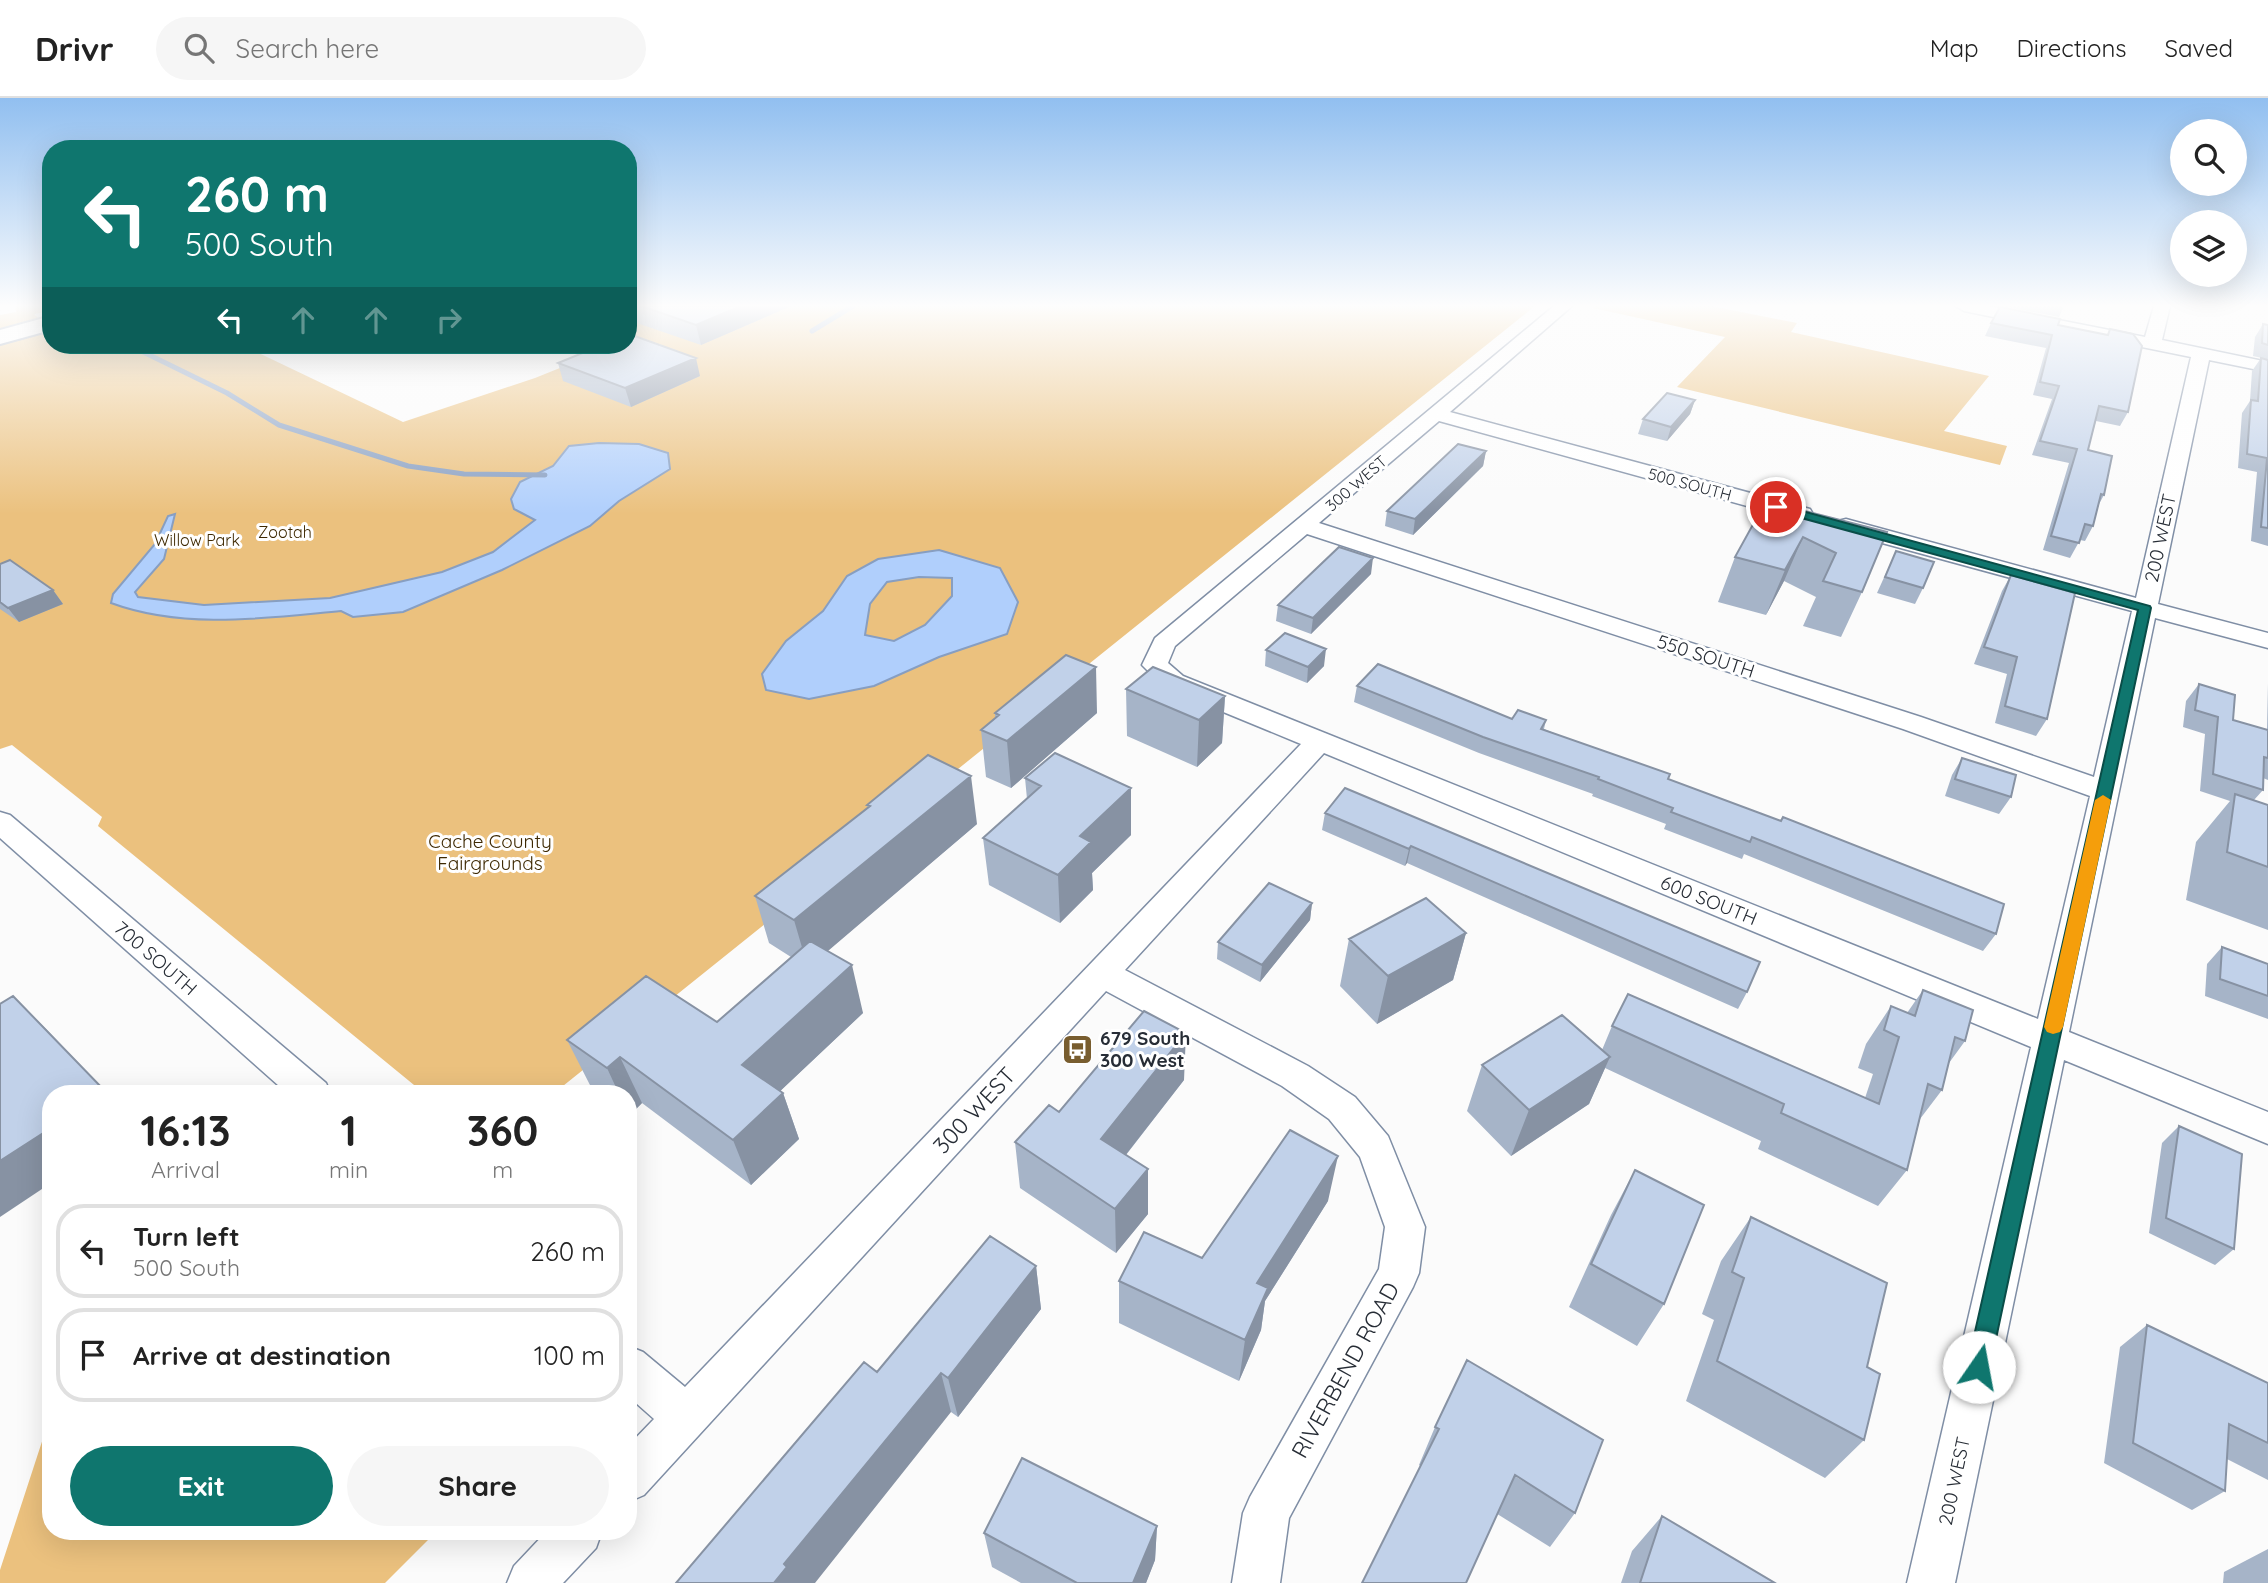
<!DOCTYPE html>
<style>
body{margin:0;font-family:Quicksand,sans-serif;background:#f6f6f6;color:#222;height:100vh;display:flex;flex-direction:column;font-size:26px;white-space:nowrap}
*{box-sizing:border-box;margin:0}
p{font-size:23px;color:#767676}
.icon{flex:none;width:38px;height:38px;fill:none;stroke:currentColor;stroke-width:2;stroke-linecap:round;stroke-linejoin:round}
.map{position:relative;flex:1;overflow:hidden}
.panel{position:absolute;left:42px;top:987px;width:595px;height:455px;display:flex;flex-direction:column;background:#fff;border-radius:28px;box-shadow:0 7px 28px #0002}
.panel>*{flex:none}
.guide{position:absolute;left:42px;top:42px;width:595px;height:214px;border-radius:28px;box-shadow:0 7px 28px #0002;background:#0f766e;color:#fff;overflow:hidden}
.buttons{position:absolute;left:2170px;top:21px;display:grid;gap:14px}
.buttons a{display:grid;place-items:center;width:77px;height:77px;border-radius:50%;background:#fff;box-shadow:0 7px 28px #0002;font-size:35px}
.pin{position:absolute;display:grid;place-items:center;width:60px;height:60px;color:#fff;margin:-30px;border:4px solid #fff;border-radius:50%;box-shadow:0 2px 7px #0007}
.me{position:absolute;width:77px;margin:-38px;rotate:12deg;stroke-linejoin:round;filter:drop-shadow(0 0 5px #0008)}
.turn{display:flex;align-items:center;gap:24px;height:147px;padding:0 28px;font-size:32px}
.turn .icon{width:91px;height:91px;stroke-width:2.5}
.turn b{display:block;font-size:49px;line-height:60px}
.lanes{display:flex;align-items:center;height:66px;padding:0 28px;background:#0003;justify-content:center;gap:35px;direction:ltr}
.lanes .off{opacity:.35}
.eta{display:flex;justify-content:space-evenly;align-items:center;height:119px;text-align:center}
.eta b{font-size:42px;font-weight:700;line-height:49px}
.primary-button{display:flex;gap:14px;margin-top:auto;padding:14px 28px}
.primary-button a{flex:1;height:80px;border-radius:42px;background:#0f766e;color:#fff;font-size:28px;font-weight:700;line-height:80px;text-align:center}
.primary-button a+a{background:#f6f6f6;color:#222}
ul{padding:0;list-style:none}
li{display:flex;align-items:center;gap:21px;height:94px;margin:0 14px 10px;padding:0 14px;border:4px solid #e0e0e0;border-radius:28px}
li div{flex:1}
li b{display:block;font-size:26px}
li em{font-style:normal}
header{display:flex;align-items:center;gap:42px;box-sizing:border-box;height:98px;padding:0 35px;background:#fff;border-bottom:2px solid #e0e0e0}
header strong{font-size:33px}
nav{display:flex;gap:38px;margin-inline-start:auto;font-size:24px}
.search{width:490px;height:63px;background:#f6f6f6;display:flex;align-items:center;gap:18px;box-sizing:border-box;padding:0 24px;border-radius:38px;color:#767676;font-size:26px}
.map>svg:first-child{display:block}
.green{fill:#ebc17e}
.water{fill:#b0cffc;stroke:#879ec1;stroke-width:2;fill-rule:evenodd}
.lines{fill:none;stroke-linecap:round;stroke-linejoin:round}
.stream{stroke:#879ec1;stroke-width:5}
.street-casing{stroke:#7f8ea5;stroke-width:3}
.secondary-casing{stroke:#7f8ea5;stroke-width:4}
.street{fill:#fff;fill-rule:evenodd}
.secondary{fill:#fff;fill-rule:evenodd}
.wall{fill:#a6b4c8}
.shaded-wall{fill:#8792a3}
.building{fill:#c1d1e9;stroke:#8792a3;stroke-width:2}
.route{fill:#0f766e;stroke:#0a4d48;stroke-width:2}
.slow{fill:#f59e0b}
.labels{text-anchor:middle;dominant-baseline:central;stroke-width:6;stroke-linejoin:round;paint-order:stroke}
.far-street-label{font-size:16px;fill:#272d36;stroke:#fff}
.far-park-label{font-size:16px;fill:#3e2902;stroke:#fff}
.street-label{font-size:19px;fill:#272d36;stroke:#fff}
.park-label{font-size:19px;fill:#3e2902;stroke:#fff}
.poi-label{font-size:19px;font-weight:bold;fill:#272d36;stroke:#fff;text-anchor:start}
.near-street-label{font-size:23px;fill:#272d36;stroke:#fff}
</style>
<header>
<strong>Drivr</strong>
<div class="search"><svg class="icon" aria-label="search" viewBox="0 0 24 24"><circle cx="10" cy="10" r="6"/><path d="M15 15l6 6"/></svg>Search here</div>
<nav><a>Map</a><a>Directions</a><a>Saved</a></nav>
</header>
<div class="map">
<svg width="2268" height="1485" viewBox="0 0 2268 1485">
<rect width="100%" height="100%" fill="#fbfbfb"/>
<path class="green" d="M15 208H51V213L34 216 38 220 0 231V217L16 214Z
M628 208H1535L553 996H425L98 728 102 719 12 647 0 651V245L51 231V247H242L403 324 535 280 617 247H628Z
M1596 208H1711L1797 225 1791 234 1989 278 1944 333 2007 348 2000 367 1677 289 1725 239 1593 210Z
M51 1316V1433H437L385 1485H0V1472Z"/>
<path class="water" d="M599 345 639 346 668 355 670 371 619 403 590 428 502 472 403 514 353 519 341 513C266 520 184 532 111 505L113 496 155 446 168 418 175 416 164 461 135 494 138 499 204 507 330 500 442 474 493 454 535 422 514 411 511 401 520 384 553 368 569 348Z
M939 452 1000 470 1018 504 1007 536 939 559 874 588 809 601 766 592 762 576 786 543 823 513 847 478 878 461ZM919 479 952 480V498L925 527 894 543 865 537 870 506 887 484Z"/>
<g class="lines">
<path class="stream" d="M812 233 853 208
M129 247 227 295 279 327 408 368 464 376 545 377"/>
<defs>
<path id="street" d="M1554 208H1572L1450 314 1810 411 1813 416 1810 421H1794L1439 323 1319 425 1921 619 2094 679 2132 513 1838 433 1835 428 1838 423 1846 421 2136 500 2191 259 1964 213 1956 208H1988L2145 239 2154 208H2170L2162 242 2268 264V274L2209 262 2158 506 2268 535V550L2155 520 2069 934 2268 1014V1046L2064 962 1955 1485H1907L2031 949 1324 655 1125 872 1308 968 1355 999 1388 1038 1425 1129 1419 1175 1413 1189 1289 1420 1280 1485H1232L1243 1415 1250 1399 1379 1171 1385 1129 1360 1059 1329 1021 1282 988 1106 893 644 1397 628 1404V1348L654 1321 628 1298V1248L643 1254 685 1289 1301 646 1165 590 1142 567 1155 540ZM1307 436 1903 631 2090 698 2038 921 1183 578 1168 565 1175 548Z
M0 714 10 717 326 985 331 996H288L0 740Z
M547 1433H602L596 1450 563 1485H507L514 1468Z"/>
<path id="secondary" d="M51 218V232L0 246V232Z"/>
</defs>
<use href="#street" class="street-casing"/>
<use href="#secondary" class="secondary-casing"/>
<use href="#street" class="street"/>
<use href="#secondary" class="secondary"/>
</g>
<path class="wall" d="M628 208H791L701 247 628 222Z
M2002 208H2064L2059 219Z
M1991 225 2058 227 2107 237 2110 231 2128 314 2120 328 2096 323 2088 352 2104 397 2099 406 2093 428 2085 443 2080 442 2070 460 2043 452 2069 365 2032 357 2052 301 2033 297 2046 250 1985 238Z
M2263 226 2268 227V448L2251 443 2257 374 2238 370 2242 315 2250 303 2252 273 2261 260H2262L2253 258 2255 239Z
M375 247H414L393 254Z
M558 265 700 278 631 309 563 283Z
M1695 302 1690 316 1667 343 1638 336 1643 321Z
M1486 353 1483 368 1413 437 1385 428 1387 413Z
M1766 403 1887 434 1862 494 1841 539 1803 528 1816 499 1784 483 1766 517 1718 504 1735 459Z
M1896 453 1923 490 1915 506 1877 495Z
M0 466 53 492 63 506 19 524 0 511Z
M1371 476 1311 536 1276 523 1278 507Z
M2011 477 2047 621 2036 638 1995 625 2007 576 1974 566 2002 493Z
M1266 552 1324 568 1307 585 1265 568Z
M2268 585V682L2263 680V692L2254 702 2268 707V832L2186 802 2196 744 2230 703 2200 693 2205 636 2183 629 2186 603 2199 586 2233 622 2267 632Z
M1357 588 1512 621 1546 622 1544 631 1668 681 1996 836 1983 853 1744 756 1742 761 1664 731 1666 726 1592 698 1593 696 1479 655 1354 604Z
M1126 591 1225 598 1222 645 1197 669 1127 638Z
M995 615H1097L1011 690 986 679 981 632 995 620Z
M1962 660 2011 699 1999 716 1945 698 1952 677Z
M1025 680 1131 690V737L1092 775 1093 792 1060 825 989 787 983 740 1027 701Z
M867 707 977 726 827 853 863 915 780 993 783 995 799 1041 751 1087 642 1005 630 1017 628 1015V996H601L591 989 567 942 717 924 791 859 769 845 755 798 868 710Z
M1325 715 1669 826 1747 894 1738 911 1407 765 1405 768 1322 732Z
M1312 805 1310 822 1260 884 1217 861 1218 844Z
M1466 835 1453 882 1377 926 1340 888 1349 841Z
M2222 849 2268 866V921L2205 898 2207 866Z
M1923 892 1965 943 1949 965 1942 992 1920 1021 1907 1072 1878 1108 1758 1051 1761 1043 1605 970 1589 1006 1511 1058 1467 1013 1482 967 1602 952 1612 928 1865 1000 1873 976 1858 970 1866 946 1891 908 1907 915Z
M1184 982 1126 1057 1148 1071V1116L1116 1155 1020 1090 1015 1044 1059 1014Z
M2179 1028 2234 1151 2215 1167 2149 1135 2162 1045Z
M1635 1072 1664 1206 1637 1248 1569 1209 1611 1117Z
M1328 1103 1265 1203 1261 1232 1239 1283 1119 1225V1183L1202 1160Z
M1751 1119 1867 1269 1864 1342 1825 1380 1686 1303 1714 1222 1702 1216 1721 1163Z
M1036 1168 1041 1211 958 1319 951 1314 877 1274Z
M2147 1227 2268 1285V1382L2227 1361 2225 1393 2192 1412 2104 1365 2120 1249Z
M1435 1329 1575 1415 1550 1449 1419 1367Z
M1662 1418 1775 1485H1621L1632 1453Z
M1157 1428 1155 1462 1146 1485H1021L992 1469 984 1435Z
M2268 1451V1485H2223L2224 1474Z"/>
<path class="shaded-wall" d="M741 208H791L701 247 696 227Z
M390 247H414L393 254Z
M696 260 700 278 631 309 625 290Z
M1695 302 1690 316 1667 343 1671 329Z
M1486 353 1483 368 1413 437 1415 421Z
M1803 439 1784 483 1766 517 1785 472Z
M1373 460 1371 476 1311 536 1313 520Z
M53 492 63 506 19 524 8 510Z
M1326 551 1324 568 1307 585 1308 569Z
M1096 569 1097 615 1011 690 1007 643Z
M1225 598 1222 645 1197 669 1199 622Z
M971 678 977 726 808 870 794 822Z
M1131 690V737L1092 775 1093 792 1060 825 1058 777 1080 738Z
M1411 748 1407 765 1405 768 1409 751Z
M1312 805 1310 822 1260 884 1262 867Z
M1466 835 1453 882 1377 926 1388 878Z
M852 867 863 915 759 1013 742 967Z
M13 898 46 931 108 996H104Z
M1186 935 1184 982 1103 1086 1101 1041Z
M620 959 642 1005 630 1017 628 1013V996H619L607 970Z
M1610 959 1589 1006 1511 1058 1529 1012Z
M783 995 799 1041 751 1087 733 1042Z
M51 1030V1085L0 1119V1063Z
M1338 1058 1328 1103 1265 1203 1261 1232 1239 1283 1245 1242 1257 1185Z
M1148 1071V1116L1116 1155 1115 1111Z
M1036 1168 1041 1211 958 1319 948 1280Z
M941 1275 951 1314 815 1485H774L784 1466Z
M1157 1428 1155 1462 1146 1485H1133Z"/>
<path class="building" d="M641 208H741L696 227Z
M2000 209 2060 221 2058 227 2108 237 2110 231 2133 236 2142 248 2128 314 2099 308 2088 352 2112 358 2104 397 2101 396 2093 428 2085 426 2079 445 2051 438 2077 351 2040 343 2059 288 2040 284 2052 237 1991 225Z
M2263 226 2268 227V247L2262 245Z
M629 236 696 260 625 290 558 265 602 247H628Z
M2261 260 2268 262V430L2261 429 2267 360 2247 356 2251 302 2258 303Z
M1667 295 1695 302 1671 329 1643 321Z
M1458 346 1486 353 1415 421 1387 413Z
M1766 403 1887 434 1862 494 1823 483 1836 455 1803 439 1785 472 1735 459Z
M1339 449 1373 460 1313 520 1278 507Z
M1896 453 1934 464 1923 490 1885 479Z
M10 462 53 492 8 510 0 504V466Z
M2011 477 2075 495 2047 621 2005 608 2017 559 1984 549Z
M1285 535 1326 551 1308 569 1266 552Z
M1066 557 1096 569 1007 643 981 632 999 617 995 615Z
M1378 566 1512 621 1518 612 1546 622 1541 631 1670 676 1668 681 1781 723 1783 719 2004 806 1996 836 1752 739 1750 744 1671 714 1673 710 1598 681 1599 679 1483 639 1357 588Z
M1153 569 1225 598 1199 622 1126 591Z
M2199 586 2235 597 2233 622 2268 632V660L2264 659 2263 692 2213 676 2218 619 2195 612Z
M1055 655 1131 690 1080 738 1091 744 1058 777 983 740 1041 688 1025 680Z
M928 657 971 678 794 822 755 798 870 708 867 707Z
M1962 660 2016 677 2011 699 1955 681Z
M1345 690 1760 864 1747 894 1411 748 1409 751 1325 715Z
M2235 696 2268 707V769L2227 754Z
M1269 785 1312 805 1262 867 1218 844Z
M1426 800 1466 835 1388 878 1349 841Z
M810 843 852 867 742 967 783 995 733 1042 620 959 607 970 567 942 646 878 717 924Z
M2222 849 2268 866V898L2220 881Z
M1923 892 1973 912 1965 943 1955 939 1942 992 1928 986 1907 1072 1781 1015 1784 1006 1612 928 1628 896 1879 1006 1899 939 1884 932 1891 908 1915 918Z
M13 898 106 994 104 996H51V1030L0 1063V906Z
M1144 913 1186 935 1101 1041 1148 1071 1115 1111 1015 1044 1049 1007 1059 1014Z
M1562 917 1610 959 1529 1012 1482 967Z
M2179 1028 2242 1056 2234 1151 2166 1120Z
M1290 1032 1338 1058 1257 1185 1268 1190 1245 1242 1119 1183 1144 1134 1202 1160Z
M1635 1072 1704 1107 1664 1206 1591 1166Z
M1751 1119 1887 1185 1867 1269 1880 1276 1864 1342 1717 1263 1744 1180 1732 1174Z
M990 1138 1036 1168 948 1280 941 1275 784 1466 787 1469 774 1485H676L864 1264 877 1274Z
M2147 1227 2268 1285V1345L2229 1326 2225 1393 2133 1345Z
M1467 1262 1603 1342 1575 1415 1515 1377 1466 1485H1362L1439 1331 1435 1329Z
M1022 1360 1157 1428 1133 1485H1077L984 1435Z
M1662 1418 1775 1485H1640Z"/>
<linearGradient id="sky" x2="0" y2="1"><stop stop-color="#91bff0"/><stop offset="0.5" stop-color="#fdfdfd"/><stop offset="1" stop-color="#fdfdfd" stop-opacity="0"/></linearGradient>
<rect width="2268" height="416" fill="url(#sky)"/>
<path class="route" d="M1772 407H1780L2150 508 2151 510 1990 1269 1987 1277 1979 1280 1971 1277 1967 1269 2138 512 1772 412Z"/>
<path class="slow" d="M2103 697 2111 702 2063 929 2060 934 2053 936 2047 934 2044 929 2095 702Z"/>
<defs>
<symbol id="bus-square" viewBox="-11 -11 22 22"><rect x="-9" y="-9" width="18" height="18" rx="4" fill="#785d2f" stroke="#fff"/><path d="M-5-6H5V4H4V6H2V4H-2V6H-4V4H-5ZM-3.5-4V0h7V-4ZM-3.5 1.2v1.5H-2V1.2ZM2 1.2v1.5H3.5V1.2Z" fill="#fff"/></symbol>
</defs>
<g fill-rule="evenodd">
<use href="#bus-square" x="1060" y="934" width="35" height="35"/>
</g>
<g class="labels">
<g class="far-street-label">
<text transform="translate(1356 385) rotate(-41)">300 WEST</text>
<text transform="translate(1690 386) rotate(15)">500 SOUTH</text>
</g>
<g class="far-park-label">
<text x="285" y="434">Zootah</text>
<text x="197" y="442">Willow Park</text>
</g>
<g class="street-label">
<text transform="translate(2160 440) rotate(-78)">200 WEST</text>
<text transform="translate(1706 558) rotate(18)">550 SOUTH</text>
<text transform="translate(1709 802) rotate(22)">600 SOUTH</text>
<text transform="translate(156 860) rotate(41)">700 SOUTH</text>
<text transform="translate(1954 1383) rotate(-78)">200 WEST</text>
</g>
<g class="park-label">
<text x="490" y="743">Cache County<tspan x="490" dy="22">Fairgrounds</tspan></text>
</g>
<g class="poi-label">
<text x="1100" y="940">679 South<tspan x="1100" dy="22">300 West</tspan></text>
</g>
<g class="near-street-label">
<text transform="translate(974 1012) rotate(-47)">300 WEST</text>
<text transform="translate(1345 1272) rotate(-61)">RIVERBEND ROAD</text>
</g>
</g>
</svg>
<div class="buttons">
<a><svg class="icon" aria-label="search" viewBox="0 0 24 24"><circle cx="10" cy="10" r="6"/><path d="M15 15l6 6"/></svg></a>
<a><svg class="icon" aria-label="layers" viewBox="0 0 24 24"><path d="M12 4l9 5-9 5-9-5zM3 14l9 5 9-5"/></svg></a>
</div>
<div class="pin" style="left:1776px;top:409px;background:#d93025"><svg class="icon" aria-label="arrive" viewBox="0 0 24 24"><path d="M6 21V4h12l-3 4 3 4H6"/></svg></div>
<svg class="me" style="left:1979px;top:1269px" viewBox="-20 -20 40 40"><circle r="19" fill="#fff"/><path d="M0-13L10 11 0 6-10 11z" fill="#0f766e"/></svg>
<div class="guide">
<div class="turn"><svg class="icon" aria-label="left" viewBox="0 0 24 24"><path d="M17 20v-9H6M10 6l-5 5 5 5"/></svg><div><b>260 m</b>500 South</div></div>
<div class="lanes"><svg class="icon" aria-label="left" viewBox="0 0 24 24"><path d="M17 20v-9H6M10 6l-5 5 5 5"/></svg><svg class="icon off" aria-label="ahead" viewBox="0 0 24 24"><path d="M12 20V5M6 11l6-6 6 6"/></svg><svg class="icon off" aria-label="ahead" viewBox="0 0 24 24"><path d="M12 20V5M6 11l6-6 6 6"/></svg><svg class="icon off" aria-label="right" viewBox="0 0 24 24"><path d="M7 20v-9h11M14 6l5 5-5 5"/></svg></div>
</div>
<section class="panel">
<div class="eta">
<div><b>16:13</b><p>Arrival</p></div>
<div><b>1</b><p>min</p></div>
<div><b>360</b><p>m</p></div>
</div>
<ul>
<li><svg class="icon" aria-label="left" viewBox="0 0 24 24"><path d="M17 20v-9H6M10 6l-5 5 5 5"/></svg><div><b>Turn left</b><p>500 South</p></div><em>260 m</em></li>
<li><svg class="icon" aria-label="arrive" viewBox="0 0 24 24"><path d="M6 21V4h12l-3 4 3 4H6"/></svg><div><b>Arrive at destination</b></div><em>100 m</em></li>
</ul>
<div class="primary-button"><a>Exit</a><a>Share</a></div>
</section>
</div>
